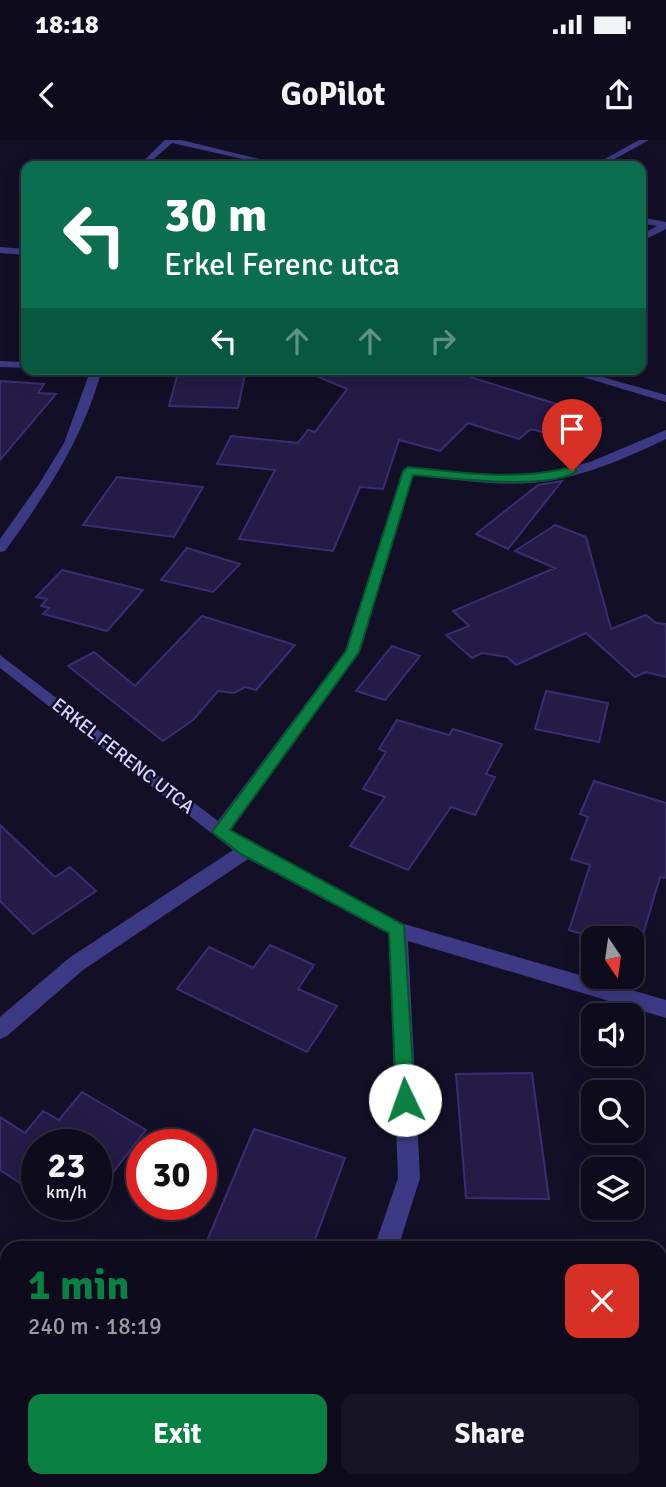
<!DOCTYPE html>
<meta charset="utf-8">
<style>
body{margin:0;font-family:Signika,sans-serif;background:#171425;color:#f1f3f6;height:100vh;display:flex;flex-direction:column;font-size:26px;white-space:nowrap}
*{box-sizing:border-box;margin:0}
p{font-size:23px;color:#9b9ba3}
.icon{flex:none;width:38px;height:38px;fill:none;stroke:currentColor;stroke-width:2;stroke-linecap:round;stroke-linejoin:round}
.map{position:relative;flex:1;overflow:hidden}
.details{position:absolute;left:0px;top:1101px;width:667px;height:247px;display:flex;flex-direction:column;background:#0e0b1c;border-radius:21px 21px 0 0;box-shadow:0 4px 18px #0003,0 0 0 2px #2e2b3b}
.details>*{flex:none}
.hud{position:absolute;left:21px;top:21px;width:625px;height:214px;border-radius:14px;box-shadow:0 4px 18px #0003,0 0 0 2px #2e2b3b;background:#0b6e4f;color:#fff;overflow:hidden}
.needle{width:46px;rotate:167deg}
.controls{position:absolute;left:581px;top:786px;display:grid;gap:14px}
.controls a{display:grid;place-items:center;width:63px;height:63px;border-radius:14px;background:#0e0b1c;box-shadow:0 4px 18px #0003,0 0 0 2px #2e2b3b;font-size:35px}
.speed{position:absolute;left:21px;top:989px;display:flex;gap:14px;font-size:35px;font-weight:700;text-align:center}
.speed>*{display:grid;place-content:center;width:91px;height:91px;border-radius:50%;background:#0e0b1c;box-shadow:0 4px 18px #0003,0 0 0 2px #2e2b3b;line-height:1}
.speed small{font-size:18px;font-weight:400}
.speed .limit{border:10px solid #d22;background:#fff;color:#111}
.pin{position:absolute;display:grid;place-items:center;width:60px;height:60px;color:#fff;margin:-72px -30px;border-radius:50% 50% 50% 0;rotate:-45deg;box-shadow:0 0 7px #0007}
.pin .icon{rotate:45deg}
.me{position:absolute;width:77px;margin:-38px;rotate:357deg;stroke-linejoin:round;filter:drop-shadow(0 0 5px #0008)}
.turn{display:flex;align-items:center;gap:24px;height:147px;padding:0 28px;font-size:32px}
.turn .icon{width:91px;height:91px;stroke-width:2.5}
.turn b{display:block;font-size:49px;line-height:60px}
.lanes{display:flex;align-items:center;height:66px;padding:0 28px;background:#0003;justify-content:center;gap:35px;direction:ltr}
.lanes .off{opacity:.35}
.round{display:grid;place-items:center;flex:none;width:74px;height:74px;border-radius:14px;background:#171425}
.head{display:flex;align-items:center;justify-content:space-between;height:119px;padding:0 28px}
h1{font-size:42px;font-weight:700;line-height:52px;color:#0b8043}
.cta{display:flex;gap:14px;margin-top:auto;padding:14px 28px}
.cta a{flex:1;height:80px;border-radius:14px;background:#0b8043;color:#fff;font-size:28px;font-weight:700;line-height:80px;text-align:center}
.cta a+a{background:#171425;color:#f1f3f6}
.status{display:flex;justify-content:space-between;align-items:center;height:49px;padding:0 35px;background:#0e0b1c;direction:ltr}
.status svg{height:19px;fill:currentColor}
header{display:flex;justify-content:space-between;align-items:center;height:91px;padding:0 28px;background:#0e0b1c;font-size:32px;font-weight:700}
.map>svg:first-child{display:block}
.building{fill:#241b47;stroke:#3b2d73;stroke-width:2}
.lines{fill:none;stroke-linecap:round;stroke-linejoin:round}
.minor{fill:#3d3a85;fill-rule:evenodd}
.route{fill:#0b8043;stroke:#07532c;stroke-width:2}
.labels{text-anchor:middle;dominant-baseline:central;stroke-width:5;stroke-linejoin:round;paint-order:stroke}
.street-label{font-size:19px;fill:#d9d4ff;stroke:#130f26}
</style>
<div class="status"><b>18:18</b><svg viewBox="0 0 49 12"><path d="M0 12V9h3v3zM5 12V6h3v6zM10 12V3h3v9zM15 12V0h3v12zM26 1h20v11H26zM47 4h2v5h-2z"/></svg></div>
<header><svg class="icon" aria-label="back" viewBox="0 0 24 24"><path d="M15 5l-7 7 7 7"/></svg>GoPilot<svg class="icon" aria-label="share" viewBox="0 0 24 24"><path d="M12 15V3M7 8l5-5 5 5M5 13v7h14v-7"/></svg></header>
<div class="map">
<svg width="666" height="1347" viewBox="0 0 666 1347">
<rect width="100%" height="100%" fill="#130f26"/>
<path class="building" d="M179 229H246L238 268 169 266Z
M300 229H477L470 237 601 278 576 301 531 289 519 299 468 283 440 311 399 300 383 349 360 347 333 411 239 399 275 330 217 324 231 296 298 303 308 290 315 292 347 249Z
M0 241 44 244 38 253 56 254 0 320Z
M117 337 203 347 174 397 83 385Z
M562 341 508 409 476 394 538 345Z
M555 385 586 397 611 489 646 475 656 483 666 484V537L646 532 635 537 586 493 516 525 507 517 482 513 472 518 446 495 469 486 453 471 555 428 515 411Z
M187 408 240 424 213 452 161 440Z
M62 430 143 450 107 491 43 474 49 468 41 466 47 459 36 457Z
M202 476 295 505 256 550 245 547 234 553 218 551 193 580 163 601 68 526 94 512 135 546Z
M392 506 420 516 385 560 356 551Z
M546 551 608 563 599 602 535 589Z
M397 580 449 595 453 589 502 604 486 634 495 637 475 675 451 667 408 730 350 706 385 657 363 649 386 612 379 609Z
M594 641 666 663V738L660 737 642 798H595L569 790 590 725 571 719 588 677 580 674Z
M0 685 55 737 70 727 96 751 33 794 0 761Z
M270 805 314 825 298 849 337 866 307 912 177 849 209 807 253 828Z
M532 933 549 1059 466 1058 456 934Z
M82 952 146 990 96 1054V1004H37V1054L0 1030V977L25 993 43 971 59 980Z
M254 989 345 1018 312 1108H204Z"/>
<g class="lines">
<path class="minor" d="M165 0H181L288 26H274L172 3 146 26H138Z
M639 0H649L602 26H592Z
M640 77 666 82V89L640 102V95L657 86 640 83Z
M0 107 26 109V115L0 113Z
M0 221 26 222V228L0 227Z
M91 229H102C83 299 47 353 5 411L0 412V399L39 344 64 303Z
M556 229H574L666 255V262Z
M666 290V299C624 319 579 339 532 343 493 346 452 339 413 335L360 512 231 690 253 705 404 784 666 860V878L408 801 420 1038 398 1108H374L398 1038 389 794 248 719 83 830 7 896 0 899V877L69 818 233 710 0 528V515L218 681 345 511 404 328 498 335 549 333 590 322Z
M293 1340H320L319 1347H291Z"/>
</g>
<path class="route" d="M408 327C462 333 519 341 572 327L577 331C550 351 449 338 413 335L359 512 230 690 404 785 415 960 412 966 405 968 399 966 396 960 389 793 241 714 212 692 346 511 403 331Z"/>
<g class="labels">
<g class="street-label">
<text transform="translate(123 616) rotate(38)">ERKEL FERENC UTCA</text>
</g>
</g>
</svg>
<div class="controls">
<a><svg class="needle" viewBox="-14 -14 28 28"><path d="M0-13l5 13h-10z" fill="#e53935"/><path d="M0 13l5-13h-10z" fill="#9b9ba3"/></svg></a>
<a><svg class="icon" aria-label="sound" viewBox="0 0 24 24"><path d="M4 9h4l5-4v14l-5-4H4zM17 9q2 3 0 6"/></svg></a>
<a><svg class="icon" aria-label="search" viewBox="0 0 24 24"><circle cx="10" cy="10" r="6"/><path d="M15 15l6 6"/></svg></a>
<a><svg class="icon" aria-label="layers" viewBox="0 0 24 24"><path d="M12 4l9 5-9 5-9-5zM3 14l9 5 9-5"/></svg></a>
</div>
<div class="speed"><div>23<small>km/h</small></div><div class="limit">30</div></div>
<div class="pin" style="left:572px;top:331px;background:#d93025"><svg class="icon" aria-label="arrive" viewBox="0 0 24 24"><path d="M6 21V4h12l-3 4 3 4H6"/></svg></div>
<svg class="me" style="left:405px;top:960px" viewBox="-20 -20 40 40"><circle r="19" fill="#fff"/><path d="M0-13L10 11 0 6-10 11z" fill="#0b8043"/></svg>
<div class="hud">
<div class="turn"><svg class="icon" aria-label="left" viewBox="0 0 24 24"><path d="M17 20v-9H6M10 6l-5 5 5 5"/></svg><div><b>30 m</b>Erkel Ferenc utca</div></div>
<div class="lanes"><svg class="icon" aria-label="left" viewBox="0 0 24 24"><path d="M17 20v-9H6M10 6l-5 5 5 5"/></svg><svg class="icon off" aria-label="ahead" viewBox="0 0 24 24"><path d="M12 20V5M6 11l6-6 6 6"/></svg><svg class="icon off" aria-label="ahead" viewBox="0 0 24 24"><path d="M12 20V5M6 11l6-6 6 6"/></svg><svg class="icon off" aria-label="right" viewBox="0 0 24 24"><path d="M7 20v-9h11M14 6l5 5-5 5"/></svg></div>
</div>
<section class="details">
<div class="head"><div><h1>1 min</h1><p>240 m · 18:19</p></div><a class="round" style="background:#d93025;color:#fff"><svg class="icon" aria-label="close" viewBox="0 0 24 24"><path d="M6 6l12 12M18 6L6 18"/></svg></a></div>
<div class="cta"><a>Exit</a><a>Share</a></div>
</section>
</div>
